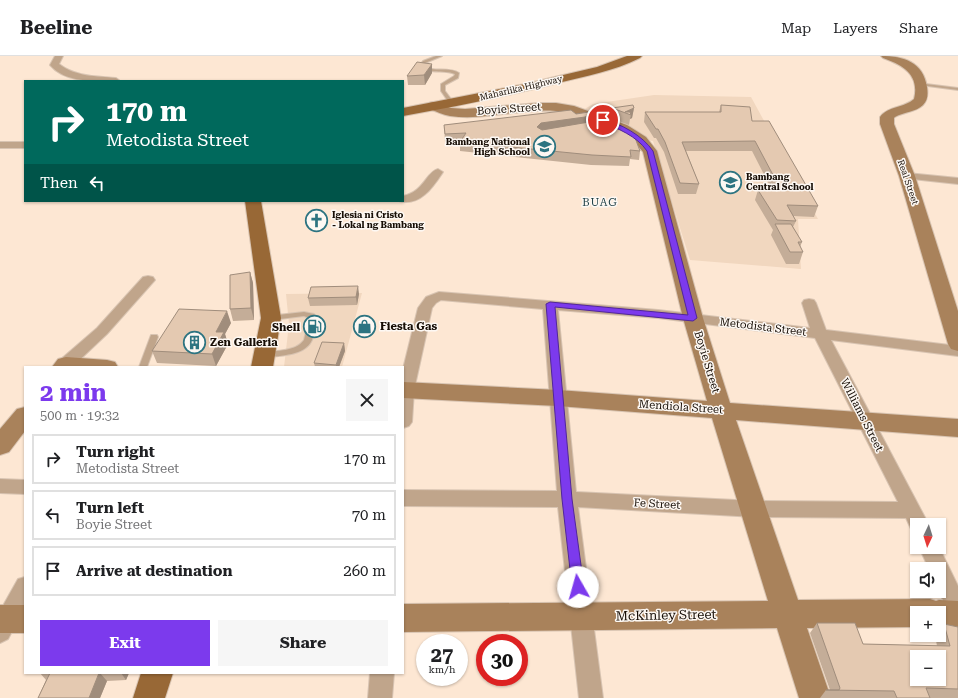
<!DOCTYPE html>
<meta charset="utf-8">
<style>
body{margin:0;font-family:"Roboto Serif",serif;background:#f6f6f6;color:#202124;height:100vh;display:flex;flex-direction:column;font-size:15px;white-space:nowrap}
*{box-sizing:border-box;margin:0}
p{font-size:13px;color:#757577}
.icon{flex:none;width:22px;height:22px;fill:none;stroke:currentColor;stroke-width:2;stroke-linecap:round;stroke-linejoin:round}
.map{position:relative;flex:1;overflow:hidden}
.side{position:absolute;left:24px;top:310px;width:380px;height:308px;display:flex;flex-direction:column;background:#fff;border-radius:0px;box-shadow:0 1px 3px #0004}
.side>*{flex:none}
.banner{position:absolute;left:24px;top:24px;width:380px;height:122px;border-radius:0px;box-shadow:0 1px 3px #0004;background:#00695c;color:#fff;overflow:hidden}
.needle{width:26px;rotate:184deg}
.buttons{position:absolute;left:910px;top:462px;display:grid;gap:8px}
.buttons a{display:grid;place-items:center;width:36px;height:36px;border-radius:0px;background:#fff;box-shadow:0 1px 3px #0004;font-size:20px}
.speed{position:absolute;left:416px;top:578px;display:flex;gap:8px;font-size:20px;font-weight:700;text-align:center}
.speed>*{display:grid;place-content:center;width:52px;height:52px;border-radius:50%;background:#fff;box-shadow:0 1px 3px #0004;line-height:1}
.speed small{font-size:10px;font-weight:400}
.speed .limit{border:6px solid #d22;background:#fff;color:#111}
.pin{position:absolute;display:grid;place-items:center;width:34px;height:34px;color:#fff;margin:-17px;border:2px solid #fff;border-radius:50%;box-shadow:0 1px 4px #0007}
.me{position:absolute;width:44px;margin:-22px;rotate:353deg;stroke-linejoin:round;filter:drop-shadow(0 0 3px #0008)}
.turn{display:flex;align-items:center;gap:14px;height:84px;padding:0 16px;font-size:18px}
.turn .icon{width:52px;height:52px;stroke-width:2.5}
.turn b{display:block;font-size:28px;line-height:34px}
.then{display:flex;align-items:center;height:38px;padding:0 16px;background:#0003;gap:8px;font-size:15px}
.round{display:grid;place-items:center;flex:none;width:42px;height:42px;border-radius:0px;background:#f6f6f6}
.overview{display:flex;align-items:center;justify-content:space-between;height:68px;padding:0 16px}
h1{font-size:24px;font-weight:700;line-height:30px;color:#7c3aed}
.action{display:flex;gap:8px;margin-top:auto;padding:8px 16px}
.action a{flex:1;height:46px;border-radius:0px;background:#7c3aed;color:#fff;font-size:16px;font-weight:700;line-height:46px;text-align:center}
.action a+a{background:#f6f6f6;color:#202124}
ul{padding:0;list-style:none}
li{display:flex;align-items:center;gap:12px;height:50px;margin:0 8px 6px;padding:0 8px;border:2px solid #e0e0e0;border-radius:0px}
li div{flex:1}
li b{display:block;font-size:15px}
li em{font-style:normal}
header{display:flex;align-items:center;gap:24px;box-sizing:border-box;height:56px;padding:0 20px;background:#fff;border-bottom:1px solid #e0e0e0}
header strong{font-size:19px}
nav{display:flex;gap:22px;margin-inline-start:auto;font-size:14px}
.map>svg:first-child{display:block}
.built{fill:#f1d7bf}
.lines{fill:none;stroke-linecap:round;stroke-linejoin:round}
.lane-casing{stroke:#d8c4b2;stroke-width:2}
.street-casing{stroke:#d8c4b2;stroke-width:2}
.secondary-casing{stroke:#d8c4b2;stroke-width:2}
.primary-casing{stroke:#d8c4b2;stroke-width:2}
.lane{fill:#c0a58b;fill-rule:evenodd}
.street{fill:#c0a58b;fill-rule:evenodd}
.secondary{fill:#a9825b;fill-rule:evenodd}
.primary{fill:#986836;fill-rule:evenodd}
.wall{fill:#c4ad98}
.shaded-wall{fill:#a08d7c}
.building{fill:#e4c9b1;stroke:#a08d7c;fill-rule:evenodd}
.route{fill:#7c3aed;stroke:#51269a}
.labels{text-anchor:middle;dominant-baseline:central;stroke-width:3;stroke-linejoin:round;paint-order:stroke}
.far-street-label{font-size:9px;fill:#170e06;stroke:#fdf8f3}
.far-poi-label{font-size:9px;font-weight:bold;fill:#170e06;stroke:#fdf8f3;text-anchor:start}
.street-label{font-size:11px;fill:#170e06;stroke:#fdf8f3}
.far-quarter-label{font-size:11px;letter-spacing:1px;fill:#1a3b41;stroke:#fdf8f3}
.poi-label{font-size:11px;font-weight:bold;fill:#170e06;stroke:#fdf8f3;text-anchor:start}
.near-street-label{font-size:13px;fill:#170e06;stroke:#fdf8f3}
</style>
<header>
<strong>Beeline</strong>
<nav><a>Map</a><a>Layers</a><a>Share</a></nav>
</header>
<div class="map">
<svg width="958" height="642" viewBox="0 0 958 642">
<rect width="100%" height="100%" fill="#fde7d3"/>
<path class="built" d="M654 39 751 41 818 163H798L801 213 690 204 653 85 647 84 583 54 593 48Z
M362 237 342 311H284L289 268 286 238Z"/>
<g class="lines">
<defs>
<path id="lane" d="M436 0H442L425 7 423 10C434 17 448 10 459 17L458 22 445 29V35L454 47V48H450L441 35V28L454 20 455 18C443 13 429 19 419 10L423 5Z
M918 27 958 32V34L920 29H918Z
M304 256 314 258 317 262C315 269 315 277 312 284 305 300 280 299 266 302L263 301 262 299 263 297C277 294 295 296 304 284L309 262 304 260 272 264 268 262 269 260Z
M151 279H157L158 281 147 311H139Z"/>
<path id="street" d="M55 0H63L59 8C76 21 96 20 116 22L120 25C98 25 66 28 50 9Z
M0 86H25V92H0Z
M438 113 443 116C433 131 420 151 399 145H403V140C424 136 426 116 438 113Z
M907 117 958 122V128L903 122 901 120Z
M148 220 153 221 155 224 107 278 72 311H60L58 308 60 304 97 272 143 221Z
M439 236 658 254 810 272 802 247 804 244 809 243 814 244 816 247 826 274 958 290V300L831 284 929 469H917V477L912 475 906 462 755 461 578 451 603 642H579L558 451 403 450V434L557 435 543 253 441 244 436 247 432 252 414 334 412 366 409 370 403 372V313L418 252 426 241ZM558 254 658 262 815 282 898 446 755 445 576 436Z
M0 423 25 424V438L0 437Z
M919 491H939L958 530V563L950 560 939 535V513H929Z
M25 521V551L8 583 0 587V555L18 523Z
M370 617H394L392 642H368Z"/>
<path id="secondary" d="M881 0C904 0 923 6 927 31 928 38 928 44 923 49 916 56 904 56 895 61L894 62V68L915 120 958 255V295L951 293 948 288 899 120 880 68V61C888 50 904 52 914 43 920 19 903 9 883 2Z
M434 46 451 52 465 53 539 47H556L574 50 627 69 646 81 657 95 703 262 730 347 958 363V381L736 364 798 544 930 543 936 545 939 544 958 545V573L939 572V557H917V571L807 572 831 642H799L777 572 403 576V548L768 545 712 362 558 350 403 342V326L558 334 707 345 683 262 643 96C632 81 617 75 600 68 586 63 572 56 556 55 521 52 485 65 450 60 443 59 436 55 429 53L428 50 429 47Z
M66 301 107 304 115 306 118 311H52L58 303Z
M25 351V375L9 396 0 399V373L17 353Z
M0 549H25V577H0Z"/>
<path id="primary" d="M627 0H642L640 2C614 15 586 20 558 27 507 40 455 51 403 60V52L525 28 597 11Z
M245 145H261L281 262 273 311H251L261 262Z
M141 617H173L165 642H133Z"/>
</defs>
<use href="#lane" class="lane-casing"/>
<use href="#street" class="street-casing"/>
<use href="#secondary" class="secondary-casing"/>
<use href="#primary" class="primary-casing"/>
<use href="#lane" class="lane"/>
<use href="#street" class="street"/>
<use href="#secondary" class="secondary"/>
<use href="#primary" class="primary"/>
</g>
<path class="wall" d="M432 17 425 29H408L407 20Z
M721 49 752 65 818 150 814 161 793 160 796 165 793 171 802 186 800 191 803 196 799 208H786L771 179 773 174 755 144 758 134H772L752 95H686L699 128 696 138H678L664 96 656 82H654L644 66 645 56H719Z
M612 52H634L632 62 630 63 629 69 611 62Z
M576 58 591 65 640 95 639 104 630 103 629 110 591 109 460 95V86H445L444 69Z
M250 216 253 227 254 264 233 265 230 253Z
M359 238 357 249 310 250 308 242Z
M231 267 225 278 228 288 216 310 157 307 152 295Z
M344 287 345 295 339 311H315L314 307Z
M817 567 863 588 937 590 935 579H939V573L944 568 958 571V642H820L826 634H830L810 577Z
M40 617H129L126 624 107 625 100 642H38L46 624Z"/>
<path class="shaded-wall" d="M432 8V17L425 29 424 19Z
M634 52 632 62 630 63 631 59 625 56Z
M592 58 591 66 541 76 537 71 541 67Z
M250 216 253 227 254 264 251 252Z
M358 230 359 238 357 249 356 241Z
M227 255 231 267 225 278 228 288 216 310 212 298 216 276Z
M344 287 345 295 339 311H336V309Z
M99 617H100L107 625 100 642H89Z
M121 617H129L126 624Z"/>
<path class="building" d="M417 6 432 8 424 19 407 20Z
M633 49 634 52 625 56H630L631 59 612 52Z
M721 49 750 51 752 65H769L818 150 787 149 796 165 777 164 758 134H781L755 85 682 86 699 128 680 127 665 86 658 73H656L645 56H721Z
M571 54 576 58 589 56 592 58 585 61 541 67 537 71 542 74 589 66 600 60 619 69 634 79 640 95 630 94 631 101 592 99 460 86 466 77 445 78 444 69Z
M775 168H791L802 186H798L803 196H790Z
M250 216 251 252 230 253V219Z
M358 230 356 241 308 242 311 231Z
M179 253 227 255 216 276H224L212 298 152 295Z
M322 286 344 287 336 309 314 307Z
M817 567H855L863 588 950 590 944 568 958 571V633L926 632 930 642H897L894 635 826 634H839L840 632ZM917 601H939V623H917Z
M50 617H99L89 642H38Z"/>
<path class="route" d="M603 63C621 68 642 79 653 95L697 262 693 265 555 251 572 443 584 531 582 535 578 536 573 535 572 531 562 443 546 248 550 246 688 259 647 95C637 80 617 72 601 66L600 64Z"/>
<defs>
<symbol id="school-ring" viewBox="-11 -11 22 22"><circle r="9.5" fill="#fdf8f3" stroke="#2d7481" stroke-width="1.5"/><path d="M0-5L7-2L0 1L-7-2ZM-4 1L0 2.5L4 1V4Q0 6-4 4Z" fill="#2d7481"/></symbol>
<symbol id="church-ring" viewBox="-11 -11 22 22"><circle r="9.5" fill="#fdf8f3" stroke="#2d7481" stroke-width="1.5"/><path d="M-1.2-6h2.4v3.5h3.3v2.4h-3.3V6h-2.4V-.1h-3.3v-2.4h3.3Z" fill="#2d7481"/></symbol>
<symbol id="shop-ring" viewBox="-11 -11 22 22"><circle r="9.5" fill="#fdf8f3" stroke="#2d7481" stroke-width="1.5"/><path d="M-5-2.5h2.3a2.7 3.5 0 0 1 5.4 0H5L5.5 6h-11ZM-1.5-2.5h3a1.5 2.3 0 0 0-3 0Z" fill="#2d7481"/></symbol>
<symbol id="fuel-ring" viewBox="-11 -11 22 22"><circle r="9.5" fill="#fdf8f3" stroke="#2d7481" stroke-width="1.5"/><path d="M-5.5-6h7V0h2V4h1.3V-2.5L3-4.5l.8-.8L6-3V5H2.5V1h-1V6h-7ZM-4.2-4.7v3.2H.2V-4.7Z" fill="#2d7481"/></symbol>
<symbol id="building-ring" viewBox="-11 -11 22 22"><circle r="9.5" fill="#fdf8f3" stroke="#2d7481" stroke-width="1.5"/><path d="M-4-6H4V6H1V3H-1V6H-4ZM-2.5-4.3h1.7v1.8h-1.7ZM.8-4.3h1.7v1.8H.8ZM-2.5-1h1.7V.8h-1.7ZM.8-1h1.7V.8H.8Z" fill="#2d7481"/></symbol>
</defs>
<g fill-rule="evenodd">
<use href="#school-ring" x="532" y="78" width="25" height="25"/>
<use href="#school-ring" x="718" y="114" width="25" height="25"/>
<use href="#church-ring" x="304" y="152" width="25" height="25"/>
<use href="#shop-ring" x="352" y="258" width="25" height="25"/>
<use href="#fuel-ring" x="302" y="258" width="25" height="25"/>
<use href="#building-ring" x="182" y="274" width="25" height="25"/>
</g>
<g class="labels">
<g class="far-street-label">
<text transform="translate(521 32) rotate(-13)">Maharlika Highway</text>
<text transform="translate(908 126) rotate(71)">Real Street</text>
</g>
<g class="far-poi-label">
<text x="530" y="86" text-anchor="end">Bambang National<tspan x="530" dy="10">High School</tspan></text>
<text x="746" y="121">Bambang<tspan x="746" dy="10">Central School</tspan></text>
<text x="332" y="159">Iglesia ni Cristo<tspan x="332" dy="10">- Lokal ng Bambang</tspan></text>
</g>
<g class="street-label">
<text transform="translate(509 53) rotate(-4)">Boyie Street</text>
<text transform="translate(763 271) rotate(7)">Metodista Street</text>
<text transform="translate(707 306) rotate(73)">Boyie Street</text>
<text transform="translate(681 351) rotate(4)">Mendiola Street</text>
<text transform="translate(862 359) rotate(63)">Williams Street</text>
<text transform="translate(657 448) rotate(3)">Fe Street</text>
</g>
<g class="far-quarter-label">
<text x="600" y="146">BUAG</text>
</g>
<g class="poi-label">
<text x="380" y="270">Fiesta Gas</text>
<text x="300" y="271" text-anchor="end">Shell</text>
<text x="210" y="286">Zen Galleria</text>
</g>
<g class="near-street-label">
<text transform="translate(666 559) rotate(-1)">McKinley Street</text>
</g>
</g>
</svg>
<div class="buttons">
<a><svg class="needle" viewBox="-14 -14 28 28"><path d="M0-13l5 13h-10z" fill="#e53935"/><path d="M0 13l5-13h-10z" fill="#757577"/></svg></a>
<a><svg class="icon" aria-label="sound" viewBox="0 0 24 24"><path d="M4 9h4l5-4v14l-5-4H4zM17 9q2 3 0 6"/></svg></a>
<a>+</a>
<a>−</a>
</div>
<div class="speed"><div>27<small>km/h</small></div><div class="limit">30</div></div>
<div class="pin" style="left:603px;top:64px;background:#d93025"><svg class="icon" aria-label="arrive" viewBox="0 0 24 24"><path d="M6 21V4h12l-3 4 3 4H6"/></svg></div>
<svg class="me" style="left:578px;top:531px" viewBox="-20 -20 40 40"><circle r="19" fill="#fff"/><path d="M0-13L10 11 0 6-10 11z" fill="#7c3aed"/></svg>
<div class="banner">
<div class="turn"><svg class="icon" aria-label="right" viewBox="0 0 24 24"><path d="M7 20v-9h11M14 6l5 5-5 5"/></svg><div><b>170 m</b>Metodista Street</div></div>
<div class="then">Then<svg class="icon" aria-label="left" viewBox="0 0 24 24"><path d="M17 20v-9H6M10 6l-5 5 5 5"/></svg></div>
</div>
<section class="side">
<div class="overview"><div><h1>2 min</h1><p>500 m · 19:32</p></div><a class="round"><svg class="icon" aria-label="close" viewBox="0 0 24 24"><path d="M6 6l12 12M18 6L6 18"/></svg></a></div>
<ul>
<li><svg class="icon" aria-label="right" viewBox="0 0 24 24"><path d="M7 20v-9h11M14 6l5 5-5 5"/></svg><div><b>Turn right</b><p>Metodista Street</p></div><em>170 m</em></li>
<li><svg class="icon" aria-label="left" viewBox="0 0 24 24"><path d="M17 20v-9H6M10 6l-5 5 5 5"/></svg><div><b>Turn left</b><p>Boyie Street</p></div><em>70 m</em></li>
<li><svg class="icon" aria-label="arrive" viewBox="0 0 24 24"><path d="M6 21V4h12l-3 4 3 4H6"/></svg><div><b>Arrive at destination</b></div><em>260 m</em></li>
</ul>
<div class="action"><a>Exit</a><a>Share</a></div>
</section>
</div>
